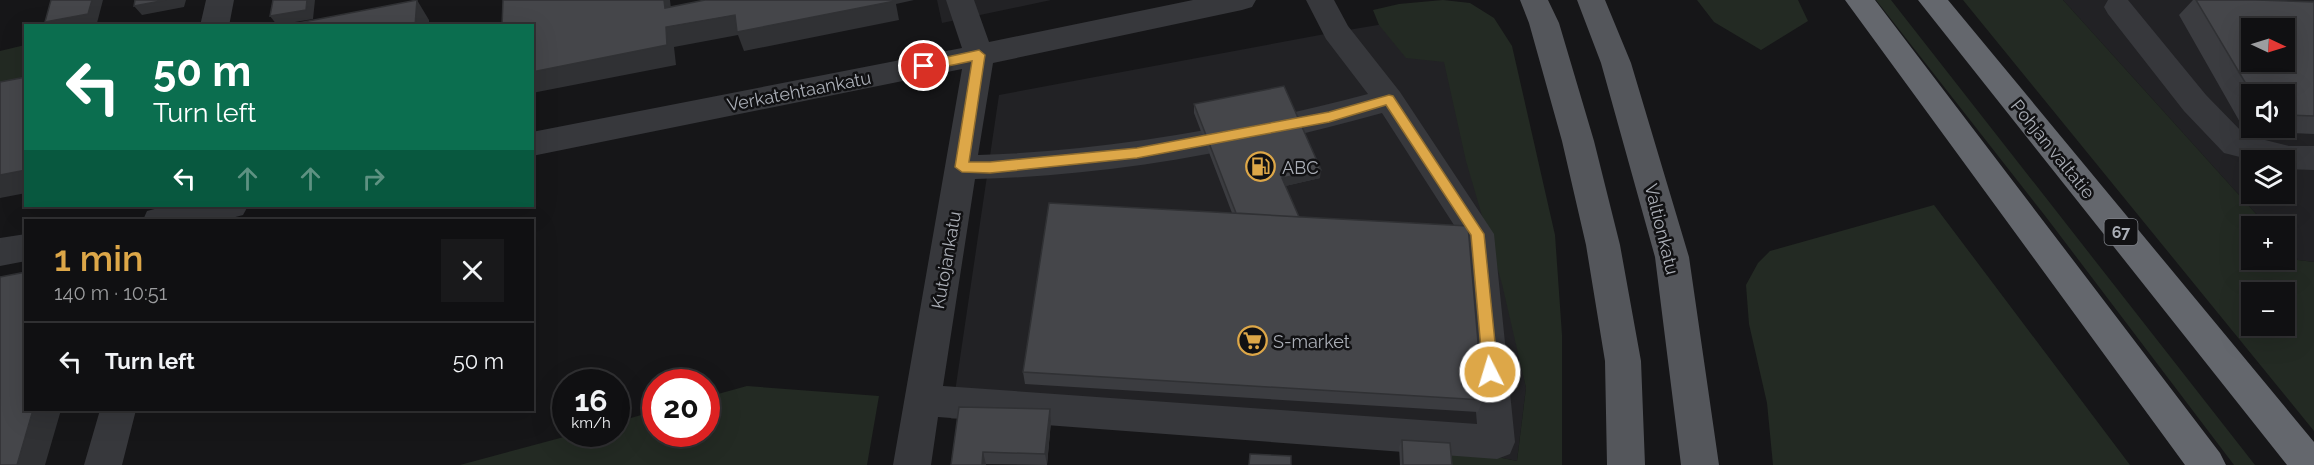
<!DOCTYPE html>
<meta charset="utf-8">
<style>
body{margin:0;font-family:Raleway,sans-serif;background:#19191b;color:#f1f3f6;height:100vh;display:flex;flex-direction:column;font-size:22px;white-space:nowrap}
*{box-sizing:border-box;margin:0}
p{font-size:20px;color:#9c9d9f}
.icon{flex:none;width:33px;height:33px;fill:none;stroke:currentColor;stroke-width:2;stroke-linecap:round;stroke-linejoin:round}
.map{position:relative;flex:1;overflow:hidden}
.drawer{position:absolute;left:24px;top:219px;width:510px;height:192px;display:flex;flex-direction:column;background:#101012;border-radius:0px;box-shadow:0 6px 24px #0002,0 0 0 2px #303032}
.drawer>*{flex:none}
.banner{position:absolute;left:24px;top:24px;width:510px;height:183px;border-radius:0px;box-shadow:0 6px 24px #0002,0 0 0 2px #303032;background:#0b6e4f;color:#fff;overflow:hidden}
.needle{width:39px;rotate:94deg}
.controls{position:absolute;left:2241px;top:18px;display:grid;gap:12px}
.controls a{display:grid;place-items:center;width:54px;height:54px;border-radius:0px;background:#101012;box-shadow:0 6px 24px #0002,0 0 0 2px #303032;font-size:30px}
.speed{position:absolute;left:552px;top:369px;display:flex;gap:12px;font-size:30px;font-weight:700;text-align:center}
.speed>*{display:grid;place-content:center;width:78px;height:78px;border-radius:50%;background:#101012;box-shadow:0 6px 24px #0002,0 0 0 2px #303032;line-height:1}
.speed small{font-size:15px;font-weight:400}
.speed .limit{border:9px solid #d22;background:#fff;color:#111}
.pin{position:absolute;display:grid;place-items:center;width:51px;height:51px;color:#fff;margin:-26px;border:3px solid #fff;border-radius:50%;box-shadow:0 2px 6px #0007}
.me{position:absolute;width:66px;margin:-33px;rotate:355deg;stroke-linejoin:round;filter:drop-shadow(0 0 4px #0008)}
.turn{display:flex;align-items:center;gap:21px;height:126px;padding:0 30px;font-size:27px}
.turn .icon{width:78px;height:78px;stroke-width:2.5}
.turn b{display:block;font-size:42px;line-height:51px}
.lanes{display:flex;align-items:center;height:57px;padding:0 30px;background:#0003;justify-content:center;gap:30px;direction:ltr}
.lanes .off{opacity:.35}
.round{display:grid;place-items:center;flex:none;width:63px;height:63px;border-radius:0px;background:#19191b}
.overview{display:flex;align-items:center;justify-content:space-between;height:102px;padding:0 30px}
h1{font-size:36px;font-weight:600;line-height:45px;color:#dda748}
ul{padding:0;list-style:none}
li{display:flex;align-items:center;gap:18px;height:78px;padding:0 30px;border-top:2px solid #303032}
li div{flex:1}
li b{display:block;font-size:22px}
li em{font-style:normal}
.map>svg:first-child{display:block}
.built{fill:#222225;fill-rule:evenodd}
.green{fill:#232a23;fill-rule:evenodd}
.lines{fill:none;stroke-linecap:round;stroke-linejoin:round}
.minor{fill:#37383c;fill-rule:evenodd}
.major{fill:#54565b;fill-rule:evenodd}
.highway{fill:#64676d;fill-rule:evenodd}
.wall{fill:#3b3c40;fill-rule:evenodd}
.shaded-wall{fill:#303134}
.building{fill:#45464a;stroke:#303134;stroke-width:1.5;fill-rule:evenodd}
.route{fill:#dda748;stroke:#906d2f;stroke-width:1.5}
.labels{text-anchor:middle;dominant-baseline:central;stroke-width:5;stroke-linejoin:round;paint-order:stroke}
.shield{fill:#111113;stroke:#7c7f85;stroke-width:1.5}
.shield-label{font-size:16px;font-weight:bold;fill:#aaaeb6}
.street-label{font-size:18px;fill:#aaaeb6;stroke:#111113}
.poi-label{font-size:18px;fill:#aaaeb6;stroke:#111113;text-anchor:start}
</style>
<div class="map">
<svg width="2314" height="465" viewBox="0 0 2314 465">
<rect width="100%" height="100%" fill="#161618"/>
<path class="built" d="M937 0H1051L942 23Z
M2063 0H2314V262L2298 260 2285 245 2284 226H2267ZM2252 28H2284V62H2252ZM2252 94H2284V128H2252ZM2252 160H2284V194H2252Z
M1426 17 1456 56 1526 388 1517 461 1473 452 1051 421 951 419 999 95 1336 32Z"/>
<path class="green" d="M1443 0 1470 3 1494 18 1512 46 1555 235 1562 335V465H1449L1448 450 1473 452 1517 461 1526 388 1502 284 1466 161 1444 62 1406 58 1379 25 1373 10 1399 4Z
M1697 0H1798L1808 21 1761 50 1714 22Z
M1876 0H1891L2255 465H2234L2046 217Z
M1963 0H2063L2267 226H2252V260H2284L2285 245 2298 260 2314 262V431ZM2284 292V326H2252V292Z
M25 45V77L0 83V51Z
M1934 205 2130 465H1773L1767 403 1749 324 1746 285 1758 263 1770 251Z
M747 386 879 396 867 465H460L575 434H616L617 422 655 411 656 434H706L707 397Z"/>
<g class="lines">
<path class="minor" d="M206 0H234L229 26H200Z
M946 0H974L989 42 1193 0H1256L1252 7 1242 10 993 63 978 155C1106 151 1244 127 1368 94L1326 39 1306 0H1334L1348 26 1400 92 1494 234 1515 442 1510 454 1497 459 938 417 931 465H893L962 69 532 156V132L962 48ZM1382 113 1461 236 1477 424 943 386 975 179C1112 176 1250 150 1382 113Z
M2108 0H2128L2206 95 2245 135 2289 146H2314V170L2284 169V160H2252L2224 153 2184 111 2108 14 2104 7Z
M166 206H248L243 215 224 220H143L147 211Z
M26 234V261L0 266V238Z
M100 410H136L122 465H84Z"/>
<path class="major" d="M1520 0H1548L1559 23 1594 141 1620 245 1641 361 1645 465H1607L1605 361 1586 245 1562 141 1529 23Z
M1577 0H1605L1631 63 1689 257 1719 465H1681L1655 257 1601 63Z"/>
<path class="highway" d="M1845 0H1875L2220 453 2226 465H2185Z
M1918 0H1948L2314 442V465H2287Z"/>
</g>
<path class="wall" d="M2193 0H2256L2314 2V134L2245 131 2179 15ZM2252 94H2284V128H2252Z
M1194 104 1320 178 1285 186 1299 217 1483 400 1478 412 1025 384 1023 372 1232 213 1194 113Z
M1050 409 1051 421 1047 465 986 464V465H951Z
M1402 440 1452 465H1400L1399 447Z"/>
<path class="shaded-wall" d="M92 0H103L97 23 84 26H48L45 22Z
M166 0H186L184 7 142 15 134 6Z
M307 0H315L313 19 277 25 270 16Z
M417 0 429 20V26H415Z
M664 0H670L673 26 735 15 894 0H914L896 4 899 20 744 51 738 35 674 47 676 65 532 93V72L665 8Z
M26 170V193L0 198V175Z
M1321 170 1320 178 1281 187 1282 178Z
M1050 409 1051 421 1047 465 1045 454Z
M33 410H61L45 465H17Z
M983 452 986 464V465H982Z"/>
<path class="building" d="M51 0H92L88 14 45 22Z
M135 0H166L134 6Z
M273 0H307L306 10 270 16Z
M417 0 415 26H283Z
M503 0H664L665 8 705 0H895V1L737 32 735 15 666 27 667 45 532 72V26H502Z
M2196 0H2256L2314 2V116L2284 115V94H2252ZM2252 28H2284V62H2252Z
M26 77V170L0 175V82Z
M1284 86 1321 170 1282 178 1299 217 1236 213 1194 104Z
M1049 203 1468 226 1483 400 1023 372Z
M26 272V410H33L17 465H0V277Z
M959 407 1050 409 1045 454 983 452 982 465H951Z
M1402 440 1450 443 1452 465H1403Z
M1250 454 1291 456V465H1249Z"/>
<path class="route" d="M979 50 985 55 969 162H990L1137 148 1329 112 1389 95 1393 96 1484 234 1498 372 1495 377 1490 379 1485 377 1483 372 1471 235 1386 105 1329 122 1137 158 990 173 962 172 955 167 972 61 924 71 918 66 924 62Z"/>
<defs>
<symbol id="fuel-ring" viewBox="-11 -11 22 22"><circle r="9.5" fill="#111113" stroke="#dda748" stroke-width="1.5"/><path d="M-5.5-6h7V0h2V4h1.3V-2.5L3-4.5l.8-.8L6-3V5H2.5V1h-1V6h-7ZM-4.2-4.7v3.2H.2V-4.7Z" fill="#dda748"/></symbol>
<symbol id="supermarket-ring" viewBox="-11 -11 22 22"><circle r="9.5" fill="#111113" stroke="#dda748" stroke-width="1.5"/><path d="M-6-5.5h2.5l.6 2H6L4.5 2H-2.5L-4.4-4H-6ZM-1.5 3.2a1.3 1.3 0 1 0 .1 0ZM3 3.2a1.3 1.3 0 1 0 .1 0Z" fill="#dda748"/></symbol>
</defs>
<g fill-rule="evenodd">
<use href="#fuel-ring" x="1244" y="150" width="33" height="33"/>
<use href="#supermarket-ring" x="1236" y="324" width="33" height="33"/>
</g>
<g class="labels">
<rect class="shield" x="2104.5" y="219" width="33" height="26" rx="4.5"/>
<g class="shield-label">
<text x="2121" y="232">67</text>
</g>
<g class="street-label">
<text transform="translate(799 91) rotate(-11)">Verkatehtaankatu</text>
<text transform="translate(2053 149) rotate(51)">Pohjan valtatie</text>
<text transform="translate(1662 229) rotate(76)">Valtionkatu</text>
<text transform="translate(946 260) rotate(-80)">Kutojankatu</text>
</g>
<g class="poi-label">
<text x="1282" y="167">ABC</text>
<text x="1273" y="341">S-market</text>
</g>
</g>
</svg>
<div class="controls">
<a><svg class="needle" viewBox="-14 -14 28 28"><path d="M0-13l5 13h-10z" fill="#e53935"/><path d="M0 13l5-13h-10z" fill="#9c9d9f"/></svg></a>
<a><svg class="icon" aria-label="sound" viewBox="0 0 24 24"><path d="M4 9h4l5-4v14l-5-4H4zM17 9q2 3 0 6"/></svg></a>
<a><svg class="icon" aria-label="layers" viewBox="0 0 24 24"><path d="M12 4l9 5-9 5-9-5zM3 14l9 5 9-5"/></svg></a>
<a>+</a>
<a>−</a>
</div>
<div class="speed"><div>16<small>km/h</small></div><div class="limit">20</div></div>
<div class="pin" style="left:924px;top:66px;background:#d93025"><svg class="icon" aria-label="arrive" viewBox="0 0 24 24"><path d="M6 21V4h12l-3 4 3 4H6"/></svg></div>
<svg class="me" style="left:1490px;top:372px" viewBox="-20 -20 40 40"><circle r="17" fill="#dda748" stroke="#fff" stroke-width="3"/><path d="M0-11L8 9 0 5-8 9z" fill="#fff"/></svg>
<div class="banner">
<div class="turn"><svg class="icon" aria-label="left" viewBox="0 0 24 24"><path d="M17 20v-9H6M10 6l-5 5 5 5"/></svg><div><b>50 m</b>Turn left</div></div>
<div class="lanes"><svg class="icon" aria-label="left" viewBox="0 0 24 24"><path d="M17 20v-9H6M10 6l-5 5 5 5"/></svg><svg class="icon off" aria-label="ahead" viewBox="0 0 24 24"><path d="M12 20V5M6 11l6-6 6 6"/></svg><svg class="icon off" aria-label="ahead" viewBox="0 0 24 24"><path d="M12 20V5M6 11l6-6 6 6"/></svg><svg class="icon off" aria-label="right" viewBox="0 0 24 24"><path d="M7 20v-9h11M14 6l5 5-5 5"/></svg></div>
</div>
<section class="drawer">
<div class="overview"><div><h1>1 min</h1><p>140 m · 10:51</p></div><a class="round"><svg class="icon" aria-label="close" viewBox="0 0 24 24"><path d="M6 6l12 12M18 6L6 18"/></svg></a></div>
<ul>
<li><svg class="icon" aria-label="left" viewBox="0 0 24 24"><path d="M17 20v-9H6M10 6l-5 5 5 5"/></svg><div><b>Turn left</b></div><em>50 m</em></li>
</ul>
</section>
</div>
